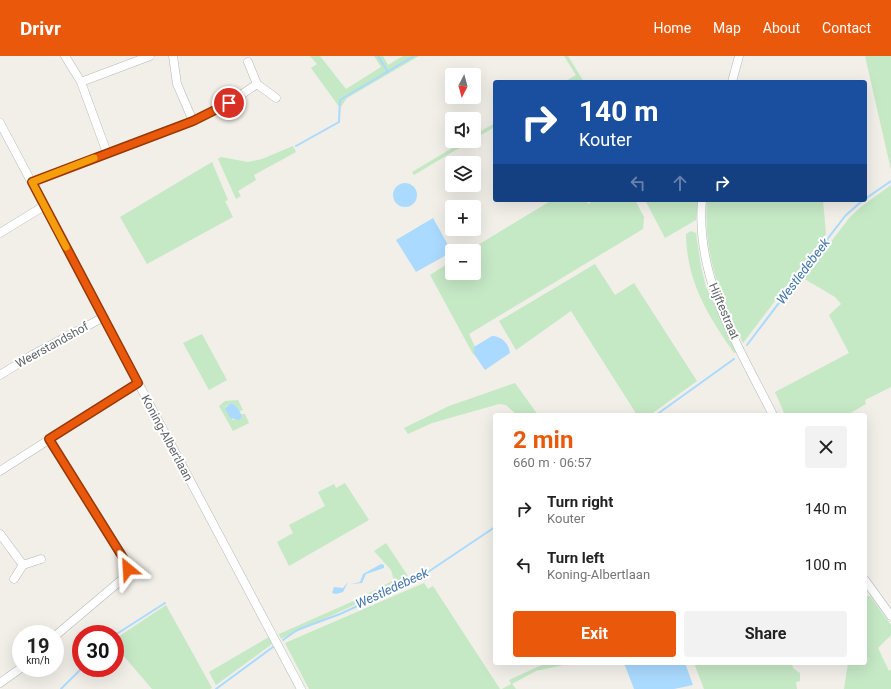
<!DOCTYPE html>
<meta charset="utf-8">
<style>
body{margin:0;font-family:Roboto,sans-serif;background:#f2f2f2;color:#222;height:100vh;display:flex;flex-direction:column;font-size:15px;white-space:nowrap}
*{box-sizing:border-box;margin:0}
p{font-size:13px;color:#767676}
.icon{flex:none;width:22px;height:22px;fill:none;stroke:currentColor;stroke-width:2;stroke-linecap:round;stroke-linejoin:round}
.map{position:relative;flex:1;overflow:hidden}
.side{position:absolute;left:493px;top:357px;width:374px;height:252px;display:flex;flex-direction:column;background:#fff;border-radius:4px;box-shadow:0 4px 16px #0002}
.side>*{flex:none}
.top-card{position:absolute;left:493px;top:24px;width:374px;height:122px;border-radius:4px;box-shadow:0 4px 16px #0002;background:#1a4fa0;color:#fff;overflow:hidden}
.needle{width:26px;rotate:186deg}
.controls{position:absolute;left:445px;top:12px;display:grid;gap:8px}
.controls a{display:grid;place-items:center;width:36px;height:36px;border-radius:4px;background:#fff;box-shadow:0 4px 16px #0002;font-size:20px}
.speed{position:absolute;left:12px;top:569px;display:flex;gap:8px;font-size:20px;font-weight:700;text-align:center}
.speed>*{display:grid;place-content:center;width:52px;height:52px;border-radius:50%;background:#fff;box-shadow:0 4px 16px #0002;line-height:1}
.speed small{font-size:10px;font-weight:400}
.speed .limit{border:6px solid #d22;background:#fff;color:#111}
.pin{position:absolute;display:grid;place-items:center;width:34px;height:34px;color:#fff;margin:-17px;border:2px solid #fff;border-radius:50%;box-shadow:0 1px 4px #0007}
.me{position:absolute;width:44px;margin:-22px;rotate:333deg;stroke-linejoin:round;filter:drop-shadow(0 0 3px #0008)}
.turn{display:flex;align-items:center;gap:14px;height:84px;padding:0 20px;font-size:18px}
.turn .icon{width:52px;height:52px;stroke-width:2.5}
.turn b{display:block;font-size:28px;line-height:34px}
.lanes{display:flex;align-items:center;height:38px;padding:0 20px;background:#0003;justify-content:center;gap:20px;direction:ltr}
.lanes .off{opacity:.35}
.round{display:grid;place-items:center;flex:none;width:42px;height:42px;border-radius:4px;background:#f2f2f2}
.head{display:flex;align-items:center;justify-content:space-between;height:68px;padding:0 20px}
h1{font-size:24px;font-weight:700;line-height:30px;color:#ea580c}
.button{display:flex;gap:8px;margin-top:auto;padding:8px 20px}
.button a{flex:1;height:46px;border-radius:4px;background:#ea580c;color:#fff;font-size:16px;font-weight:700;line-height:46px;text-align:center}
.button a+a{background:#f2f2f2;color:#222}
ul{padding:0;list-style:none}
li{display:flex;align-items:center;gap:12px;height:56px;padding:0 20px}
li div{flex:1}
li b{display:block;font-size:15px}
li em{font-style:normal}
header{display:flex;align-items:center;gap:24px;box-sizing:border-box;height:56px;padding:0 20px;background:#ea580c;color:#fff}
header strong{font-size:19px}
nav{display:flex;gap:22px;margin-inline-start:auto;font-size:14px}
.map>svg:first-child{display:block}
.green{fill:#c5e8c5}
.water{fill:#aadaff}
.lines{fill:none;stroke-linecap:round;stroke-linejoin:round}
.stream{stroke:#aadaff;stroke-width:2}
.minor-casing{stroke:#b5b8bc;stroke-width:9}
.minor{stroke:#fff;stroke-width:8}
.route-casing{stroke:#983908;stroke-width:10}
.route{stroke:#ea580c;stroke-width:7}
.slow{stroke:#f59e0b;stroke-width:7}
.labels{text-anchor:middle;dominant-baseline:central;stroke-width:4;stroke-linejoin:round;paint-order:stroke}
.street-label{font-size:12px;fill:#5f6368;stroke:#fff}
.water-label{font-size:13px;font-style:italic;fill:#4174aa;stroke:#fff}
</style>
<header>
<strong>Drivr</strong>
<nav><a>Home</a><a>Map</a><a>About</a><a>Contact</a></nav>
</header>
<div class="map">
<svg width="891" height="633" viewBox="0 0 891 633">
<rect width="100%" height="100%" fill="#f1efe8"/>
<path class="green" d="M310 0H320L346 33 381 11 374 0H383L388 9 403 0H419L347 42 340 52 311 12 317 8Z
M564 0H568L584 26H575L573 24 564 26 576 19Z
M865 0H891V114Z
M495 67V71L474 83V79Z
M464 85H471L414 119 412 116Z
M293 90 296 96 254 119 256 124 238 135 241 140 236 143 218 103 221 101 248 106 262 103Z
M212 106 228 144 225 145 233 161 147 208 120 161Z
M891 129V331L865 344 866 348 847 359H785L775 336 849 297 829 259 841 248 835 241 803 222 850 161 862 150Z
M552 144H586L588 148 595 144H635L644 161 643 173 469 278 477 295 473 298 430 219 452 205V217H474V195H468Z
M645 144H698L696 164 665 182Z
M707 144H823L826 178 743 287C720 239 703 199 707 144Z
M691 175 696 177 701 211 706 231 737 296 734 297C707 258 687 226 686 178Z
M595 208 615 239 634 227 697 325 650 359H637L571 255 516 294 499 265Z
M202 278 227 324 209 334 183 287Z
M515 327 538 359H517L506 349 499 348 432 367 408 378 404 372 449 350Z
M238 344 243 354 240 355 235 349 231 347 225 351 233 364 242 361 241 358H245L249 367 233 375 219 350 225 345Z
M345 427 369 464 289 510 277 486 293 477 289 469 325 450 318 436 334 428 336 432Z
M386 487 410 523 281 583 279 578 358 543 394 524 391 514 374 495Z
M424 527 428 533 433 530 500 633H309L285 587Z
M867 540H870L891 569V579L878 592 889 615 891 614V633H844L848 607H865V541Z
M166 549 212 632 210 633H152L115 590V583Z
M269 581 272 588 216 629 209 616Z
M546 607H572L536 615 512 628 516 633H502L511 628 509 624Z
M694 607H791L794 613 800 617V625L796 626 797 633H704Z"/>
<path class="water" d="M393 139a12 12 0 1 1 24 0a12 12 0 1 1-24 0Z
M433 162 452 196 416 216 396 184Z
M492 280C502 280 509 288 510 297L485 314 474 298V291Z
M231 347C237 349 240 355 242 361L239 364 230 362 225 352Z
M381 508 384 509V512L366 518 362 527 351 528 360 526 363 518Z
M348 526 343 536 336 538 332 537 334 531 343 532Z
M624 607H685L693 629 674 633H634Z"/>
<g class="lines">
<path class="stream" d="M378 0 388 16
M296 90 339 66 340 44 414 0
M865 143 891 125
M747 289 845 160 863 144
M656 359 734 303
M115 579 165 547
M283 584 297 574 340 558 419 522 495 471
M61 633 82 612
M216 633 273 591"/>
<defs>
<path id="minor" d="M65 0 81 26
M173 0 177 28 193 65
M248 6 257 28 276 42
M732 26 739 0
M0 67 301 633
M107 97 81 26 150 0
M32 126 193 65 229 47 257 28
M702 144C695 223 739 291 773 359
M0 177 44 150
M0 319 34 298 104 261
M49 383 127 508 126 520 55 580
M0 415 138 327
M0 478 23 509
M14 523 23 509 41 503
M865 524 891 560
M0 627 21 612"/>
</defs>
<use href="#minor" class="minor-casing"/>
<use href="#minor" class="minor"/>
</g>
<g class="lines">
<defs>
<path id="route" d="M128 513 127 508 49 383 138 327 32 126 193 65 229 47"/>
</defs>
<use href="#route" class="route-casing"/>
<use href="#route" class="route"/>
<path class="slow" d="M66 191 32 126 94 102"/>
</g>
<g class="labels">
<g class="street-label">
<text transform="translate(724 255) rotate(67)">Hijftestraat</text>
<text transform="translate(52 289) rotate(-29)">Weerstandshof</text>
<text transform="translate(167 382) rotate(62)">Koning-Albertlaan</text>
</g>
<g class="water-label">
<text transform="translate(803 215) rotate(-53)">Westledebeek</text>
<text transform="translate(392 532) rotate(-25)">Westledebeek</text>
</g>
</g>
</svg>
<div class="controls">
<a><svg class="needle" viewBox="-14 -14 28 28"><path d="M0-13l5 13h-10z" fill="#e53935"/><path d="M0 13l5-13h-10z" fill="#767676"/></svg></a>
<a><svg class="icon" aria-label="sound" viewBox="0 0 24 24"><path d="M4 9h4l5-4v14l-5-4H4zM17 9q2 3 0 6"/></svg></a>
<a><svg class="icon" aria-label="layers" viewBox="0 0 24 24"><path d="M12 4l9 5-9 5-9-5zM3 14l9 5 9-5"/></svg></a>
<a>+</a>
<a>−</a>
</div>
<div class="speed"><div>19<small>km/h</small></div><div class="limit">30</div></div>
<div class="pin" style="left:229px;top:47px;background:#d93025"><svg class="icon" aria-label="arrive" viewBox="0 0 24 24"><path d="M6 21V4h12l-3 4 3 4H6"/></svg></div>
<svg class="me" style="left:128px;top:513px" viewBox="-20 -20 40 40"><path d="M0-17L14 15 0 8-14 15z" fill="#ea580c" stroke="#fff" stroke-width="4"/></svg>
<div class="top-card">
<div class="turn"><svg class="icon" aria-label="right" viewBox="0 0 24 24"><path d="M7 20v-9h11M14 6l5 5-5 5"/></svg><div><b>140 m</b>Kouter</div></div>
<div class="lanes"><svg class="icon off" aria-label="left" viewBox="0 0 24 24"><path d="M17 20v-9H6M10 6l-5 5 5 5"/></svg><svg class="icon off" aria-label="ahead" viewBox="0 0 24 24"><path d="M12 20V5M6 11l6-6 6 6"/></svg><svg class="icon" aria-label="right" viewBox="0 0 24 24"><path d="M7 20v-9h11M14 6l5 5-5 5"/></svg></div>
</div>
<section class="side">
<div class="head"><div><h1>2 min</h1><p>660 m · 06:57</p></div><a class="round"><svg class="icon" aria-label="close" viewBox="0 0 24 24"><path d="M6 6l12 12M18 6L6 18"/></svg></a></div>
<ul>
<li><svg class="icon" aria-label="right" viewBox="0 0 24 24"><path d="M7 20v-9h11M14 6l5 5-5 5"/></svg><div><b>Turn right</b><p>Kouter</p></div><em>140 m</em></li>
<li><svg class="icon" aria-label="left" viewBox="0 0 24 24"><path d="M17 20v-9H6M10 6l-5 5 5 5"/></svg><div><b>Turn left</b><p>Koning-Albertlaan</p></div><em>100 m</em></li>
</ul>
<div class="button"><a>Exit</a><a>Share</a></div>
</section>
</div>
